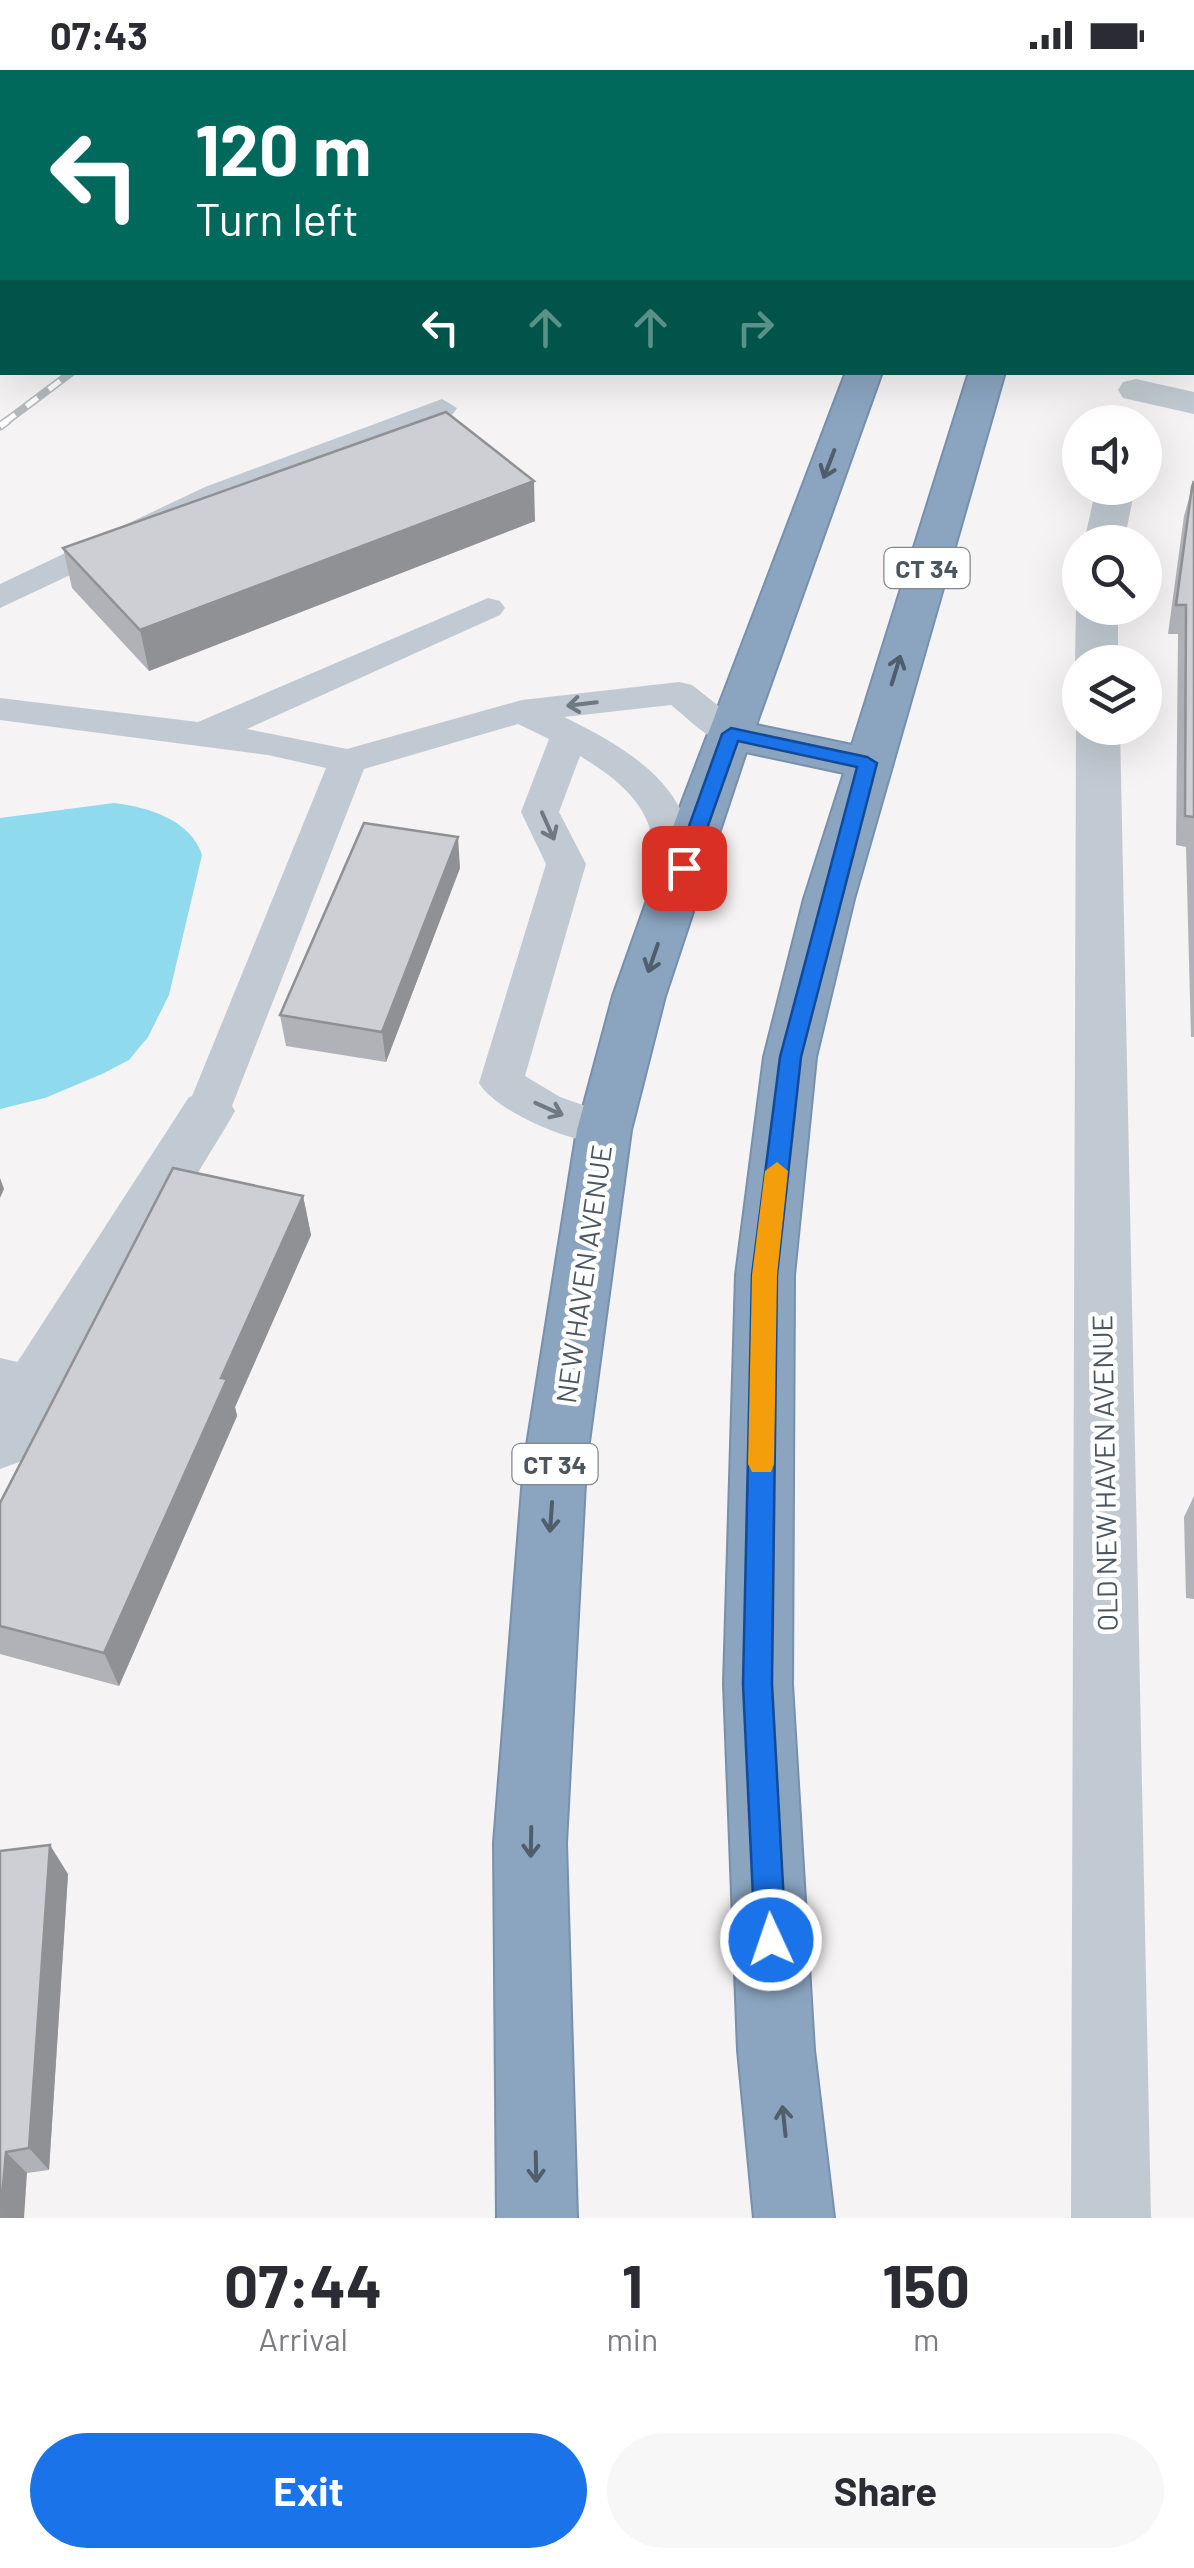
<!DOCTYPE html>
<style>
body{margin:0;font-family:Barlow,sans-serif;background:#f7f7f7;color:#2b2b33;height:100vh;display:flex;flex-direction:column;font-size:38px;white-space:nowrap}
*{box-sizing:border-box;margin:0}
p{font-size:32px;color:#7c7c81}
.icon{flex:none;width:55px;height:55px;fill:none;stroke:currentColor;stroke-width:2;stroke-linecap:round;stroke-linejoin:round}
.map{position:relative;height:2148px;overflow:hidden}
.details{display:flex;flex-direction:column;background:#fff;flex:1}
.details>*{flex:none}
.banner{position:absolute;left:0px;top:0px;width:1195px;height:305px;box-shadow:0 10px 40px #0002;background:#00695c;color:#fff;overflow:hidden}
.buttons{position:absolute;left:1062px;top:335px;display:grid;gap:20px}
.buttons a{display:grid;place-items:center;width:100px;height:100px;border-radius:50%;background:#fff;box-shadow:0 10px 40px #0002;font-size:50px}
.pin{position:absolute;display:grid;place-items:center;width:85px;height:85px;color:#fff;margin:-42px;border-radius:20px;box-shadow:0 5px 15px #0006}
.me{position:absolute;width:110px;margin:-55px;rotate:357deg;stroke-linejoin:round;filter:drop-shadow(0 0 8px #0008)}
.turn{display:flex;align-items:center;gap:35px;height:210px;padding:0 30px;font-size:45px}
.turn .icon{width:130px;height:130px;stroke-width:2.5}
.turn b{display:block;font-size:70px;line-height:85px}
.lanes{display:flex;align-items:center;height:95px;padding:0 30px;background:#0003;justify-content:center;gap:50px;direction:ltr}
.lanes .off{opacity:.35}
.eta{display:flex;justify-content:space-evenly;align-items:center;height:170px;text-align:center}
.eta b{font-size:60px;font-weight:700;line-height:70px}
.cta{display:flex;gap:20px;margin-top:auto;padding:20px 30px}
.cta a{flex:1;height:115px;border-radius:60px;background:#1a73e8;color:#fff;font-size:40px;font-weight:700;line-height:115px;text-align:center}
.cta a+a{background:#f7f7f7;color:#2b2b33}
.status{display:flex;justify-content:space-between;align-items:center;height:70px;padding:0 50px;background:#fff;direction:ltr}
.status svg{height:28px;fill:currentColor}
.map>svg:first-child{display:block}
.water{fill:#90daee}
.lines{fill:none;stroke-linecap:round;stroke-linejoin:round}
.highway-casing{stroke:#7690ad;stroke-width:4}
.lane{fill:#c1cad2;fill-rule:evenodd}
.street{fill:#c1cad2;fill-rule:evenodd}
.highway{fill:#8ba5c1;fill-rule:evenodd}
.rail-far1-casing{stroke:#b5b8bd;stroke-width:8}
.rail-casing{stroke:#b5b8bd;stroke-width:9}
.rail-far1{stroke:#fff;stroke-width:5;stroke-dasharray:14;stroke-linecap:butt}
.rail{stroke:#fff;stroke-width:6;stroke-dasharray:18;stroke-linecap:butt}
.wall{fill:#b0b2b7}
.shaded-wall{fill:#909195}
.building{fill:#cdcfd5;stroke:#909195;stroke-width:2.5}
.oneway{stroke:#505e6b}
.oneway2{stroke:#6e7983}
.route{fill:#1a73e8;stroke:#114b97;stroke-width:2.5}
.slow{fill:#f59e0b}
.labels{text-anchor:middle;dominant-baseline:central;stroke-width:9;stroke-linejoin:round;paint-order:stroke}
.shield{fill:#fff;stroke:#808990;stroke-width:2.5}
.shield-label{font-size:25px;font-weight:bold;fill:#4a5661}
.street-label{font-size:28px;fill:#4a5661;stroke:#fff}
</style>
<div class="status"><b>07:43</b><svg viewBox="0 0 49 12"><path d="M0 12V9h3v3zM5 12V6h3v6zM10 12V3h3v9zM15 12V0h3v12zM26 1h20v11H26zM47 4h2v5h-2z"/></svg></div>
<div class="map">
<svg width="1194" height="2148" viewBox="0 0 1194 2148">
<rect width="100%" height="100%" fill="#f5f3f3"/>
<path class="water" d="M114 733C148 737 191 750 202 785L169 925 148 967 129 990 102 1004 45 1028 0 1039V748Z"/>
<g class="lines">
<defs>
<path id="highway" d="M939 0H969V2H940Z
M1037 0H1067L1068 2H1039Z
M846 302H882L756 655 852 675 969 302H1005L854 829 816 987 794 1205 792 1614 814 1980 834 2148H754L738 1980 724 1614 736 1205 764 987 804 829 844 703 746 682 665 926 631 1060 586 1394 566 1773 577 2148H497L494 1773 524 1394 577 1060 613 926 682 732Z"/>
</defs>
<use href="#highway" class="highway-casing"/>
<path class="lane" d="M442 329 457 338 453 344 228 431 0 538V514L205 417Z
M488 528 500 531 505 538 500 545 247 659 347 679 522 630 679 612 692 615 744 656 749 664 744 672C715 680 693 652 671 635L564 647C626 677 695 717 693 795 693 809 693 821 686 833L672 837 658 833C649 818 654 802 654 785 654 737 618 709 580 686L559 742 586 794 525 1006 560 1027 620 1048 626 1060 620 1072C588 1082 496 1043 479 1013L546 794 521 742 549 669 518 654 364 699 230 1041 224 1053 208 1058 192 1053 186 1041 326 698 268 685 0 650V628L198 652Z
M0 1288 53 1300 60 1315 53 1330 35 1336 0 1330Z"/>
<path class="street" d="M1136 309 1194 322V344L1123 328 1118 320 1123 312Z
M1096 418H1135L1124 472H1084Z
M1080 532V538H1118V592H1080V599L1075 592 1076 538Z
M1080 651V658H1120L1151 2148H1071L1076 658Z
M208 1021 227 1027 235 1041 227 1055 22 1391 0 1399V1319L189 1027Z"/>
<use href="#highway" class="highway"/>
<defs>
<path id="rail-far1" d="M4 353 72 302"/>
<path id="rail" d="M0 356 7 351"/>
</defs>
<use href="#rail-far1" class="rail-far1-casing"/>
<use href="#rail" class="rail-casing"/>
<use href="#rail-far1" class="rail-far1"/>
<use href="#rail" class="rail"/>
</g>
<path class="wall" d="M1194 411V967H1191L1186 777 1176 775 1178 564H1168L1184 446Z
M535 451 149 601 72 518 63 478Z
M460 798 386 992 286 976 280 945Z
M303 1126 311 1165 235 1337 237 1346 119 1616 0 1584V1433Z
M1194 1426V1529L1186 1528 1184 1447Z
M0 1781 68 1804 49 2100 27 2103 0 2148Z"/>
<path class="shaded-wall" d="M534 411 535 451 149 601 140 560Z
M458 767 460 798 386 992 382 962Z
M0 1108 4 1119 0 1128Z
M303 1126 311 1165 235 1337 237 1346 119 1616 104 1583 221 1308Z
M50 1775 68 1804 49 2100 29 2078Z
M6 2082 27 2103 24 2148H1Z"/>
<path class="building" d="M446 342 534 411 140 560 63 478Z
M1194 411V747L1185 746 1186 535H1176L1192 417Z
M364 753 458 767 382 962 280 945Z
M173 1098 303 1126 221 1308 227 1309 104 1583 0 1556V1433Z
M50 1775 29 2078 6 2082 0 2148V1781Z"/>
<defs><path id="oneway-shaft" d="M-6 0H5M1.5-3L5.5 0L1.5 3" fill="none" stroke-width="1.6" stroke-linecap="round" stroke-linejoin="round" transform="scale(2.5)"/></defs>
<g class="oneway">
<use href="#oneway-shaft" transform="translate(829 394) rotate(111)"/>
<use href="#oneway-shaft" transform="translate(896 600) rotate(-73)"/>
<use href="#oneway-shaft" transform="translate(653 888) rotate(109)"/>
<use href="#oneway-shaft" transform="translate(551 1447) rotate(94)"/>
<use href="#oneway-shaft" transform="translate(531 1772) rotate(91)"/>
<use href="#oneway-shaft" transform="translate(784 2051) rotate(-96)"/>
<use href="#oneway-shaft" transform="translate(536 2097) rotate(89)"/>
</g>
<g class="oneway2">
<use href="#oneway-shaft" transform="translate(582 634) rotate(173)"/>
<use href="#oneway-shaft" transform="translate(548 756) rotate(66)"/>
<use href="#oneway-shaft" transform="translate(549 1039) rotate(24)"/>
</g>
<path class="route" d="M731 658 867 687 877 693 801 987 777 1205 772 1614 786 1870 782 1881 771 1885 760 1881 755 1870 743 1614 752 1205 780 987 857 697 738 671 693 798 691 802H676L674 798 722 664Z"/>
<path class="slow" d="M777 1092 788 1101 777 1205 774 1394 771 1402H752L748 1394 752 1205 765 1101Z"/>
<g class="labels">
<g class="shield">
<rect x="884.5" y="478" width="85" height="40" rx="8"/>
<rect x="512.5" y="1374" width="85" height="40" rx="8"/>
</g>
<g class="shield-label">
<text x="927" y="498">CT 34</text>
<text x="555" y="1394">CT 34</text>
</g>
<g class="street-label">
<text transform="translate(583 1204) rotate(-82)">NEW HAVEN AVENUE</text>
<text transform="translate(1104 1403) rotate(-91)">OLD NEW HAVEN AVENUE</text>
</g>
</g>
</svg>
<div class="buttons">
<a><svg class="icon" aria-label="sound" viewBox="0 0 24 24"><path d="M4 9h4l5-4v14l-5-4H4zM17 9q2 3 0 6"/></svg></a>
<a><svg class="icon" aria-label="search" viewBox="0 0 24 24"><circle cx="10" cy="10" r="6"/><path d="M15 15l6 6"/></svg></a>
<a><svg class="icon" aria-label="layers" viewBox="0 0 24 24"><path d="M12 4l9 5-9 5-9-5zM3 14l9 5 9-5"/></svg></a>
</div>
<div class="pin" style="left:684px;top:798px;background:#d93025"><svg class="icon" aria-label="arrive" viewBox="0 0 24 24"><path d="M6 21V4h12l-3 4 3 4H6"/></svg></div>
<svg class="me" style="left:771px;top:1870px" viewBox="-20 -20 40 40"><circle r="17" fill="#1a73e8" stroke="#fff" stroke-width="3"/><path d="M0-11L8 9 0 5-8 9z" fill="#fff"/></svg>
<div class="banner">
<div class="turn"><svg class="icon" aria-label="left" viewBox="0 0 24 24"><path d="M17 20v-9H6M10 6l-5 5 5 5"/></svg><div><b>120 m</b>Turn left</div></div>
<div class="lanes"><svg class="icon" aria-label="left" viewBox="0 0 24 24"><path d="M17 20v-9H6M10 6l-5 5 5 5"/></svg><svg class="icon off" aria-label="ahead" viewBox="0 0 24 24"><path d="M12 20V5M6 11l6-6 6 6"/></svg><svg class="icon off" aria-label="ahead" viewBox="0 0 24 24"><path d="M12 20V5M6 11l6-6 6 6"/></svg><svg class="icon off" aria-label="right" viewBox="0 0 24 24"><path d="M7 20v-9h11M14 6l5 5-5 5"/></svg></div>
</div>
</div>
<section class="details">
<div class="eta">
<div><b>07:44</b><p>Arrival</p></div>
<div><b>1</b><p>min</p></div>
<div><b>150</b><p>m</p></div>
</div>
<div class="cta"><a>Exit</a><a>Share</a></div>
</section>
